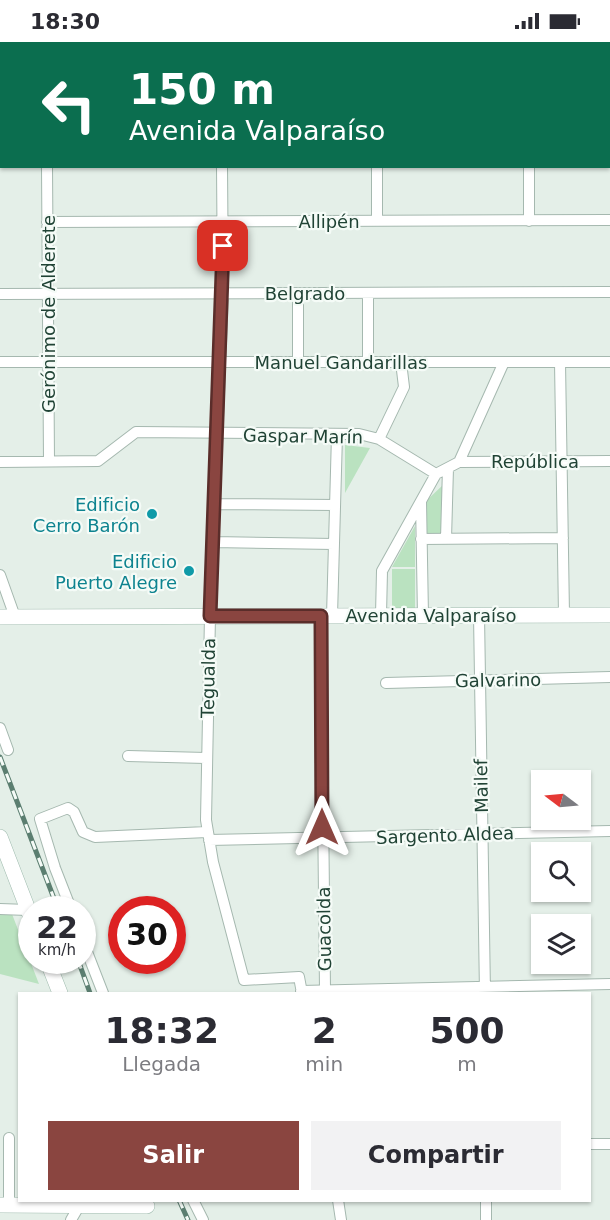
<!DOCTYPE html>
<html lang="es">
<meta charset="utf-8">
<style>
body{margin:0;font-family:"DejaVu Sans",sans-serif;background:#f2f2f3;color:#2b2b33;height:100vh;display:flex;flex-direction:column;font-size:22px;white-space:nowrap}
*{box-sizing:border-box;margin:0}
p{font-size:20px;color:#7c7c81}
.icon{flex:none;width:33px;height:33px;fill:none;stroke:currentColor;stroke-width:2;stroke-linecap:round;stroke-linejoin:round}
.map{position:relative;flex:1;overflow:hidden}
.drawer{position:absolute;left:18px;top:950px;width:573px;height:210px;display:flex;flex-direction:column;background:#fff;border-radius:0px;box-shadow:0 2px 4px #0004}
.drawer>*{flex:none}
.top-card{position:absolute;left:0px;top:0px;width:610px;height:126px;box-shadow:0 2px 4px #0004;background:#0b6e4f;color:#fff;overflow:hidden}
.needle{width:39px;rotate:286deg}
.controls{position:absolute;left:531px;top:728px;display:grid;gap:12px}
.controls a{display:grid;place-items:center;width:60px;height:60px;border-radius:0px;background:#fff;box-shadow:0 2px 4px #0004;font-size:30px}
.speed{position:absolute;left:18px;top:854px;display:flex;gap:12px;font-size:30px;font-weight:700;text-align:center}
.speed>*{display:grid;place-content:center;width:78px;height:78px;border-radius:50%;background:#fff;box-shadow:0 2px 4px #0004;line-height:1}
.speed small{font-size:15px;font-weight:400}
.speed .limit{border:9px solid #d22;background:#fff;color:#111}
.pin{position:absolute;display:grid;place-items:center;width:51px;height:51px;color:#fff;margin:-26px;border-radius:12px;box-shadow:0 3px 9px #0006}
.me{position:absolute;width:66px;margin:-33px;rotate:0deg;stroke-linejoin:round;filter:drop-shadow(0 0 4px #0008)}
.turn{display:flex;align-items:center;gap:21px;height:126px;padding:0 30px;font-size:27px}
.turn .icon{width:78px;height:78px;stroke-width:2.5}
.turn b{display:block;font-size:42px;line-height:51px}
.eta{display:flex;justify-content:space-evenly;align-items:center;height:102px;text-align:center}
.eta b{font-size:36px;font-weight:700;line-height:42px}
.button{display:flex;gap:12px;margin-top:auto;padding:12px 30px}
.button a{flex:1;height:69px;border-radius:0px;background:#8a4540;color:#fff;font-size:24px;font-weight:700;line-height:69px;text-align:center}
.button a+a{background:#f2f2f3;color:#2b2b33}
.status{display:flex;justify-content:space-between;align-items:center;height:42px;padding:0 30px;background:#fff;direction:ltr}
.status svg{height:16px;fill:currentColor}
.map>svg:first-child{display:block}
.green{fill:#bae2c0}
.lines{fill:none;stroke-linecap:round;stroke-linejoin:round}
.street-casing{stroke:#a5b8af;stroke-width:12}
.secondary-casing{stroke:#a0bcaf;stroke-width:16}
.street{stroke:#fff;stroke-width:10}
.secondary{stroke:#fff;stroke-width:15}
.rail-casing{stroke:#5b7e70;stroke-width:5}
.rail{stroke:#f5fbf7;stroke-width:3;stroke-dasharray:9;stroke-linecap:butt}
.route-casing{stroke:#5a2d2a;stroke-width:15}
.route{stroke:#8a4540;stroke-width:10}
.culture-dot{fill:#0f9aa8;stroke:#f5fbf7;stroke-width:2}
.labels{text-anchor:middle;dominant-baseline:central;stroke-width:4.5;stroke-linejoin:round;paint-order:stroke}
.street-label{font-size:18px;fill:#204335;stroke:#f5fbf7}
.culture-label{font-size:18px;fill:#0d838f;stroke:#f5fbf7;text-anchor:end}
</style>
<div class="status"><b>18:30</b><svg viewBox="0 0 49 12"><path d="M0 12V9h3v3zM5 12V6h3v6zM10 12V3h3v9zM15 12V0h3v12zM26 1h20v11H26zM47 4h2v5h-2z"/></svg></div>
<div class="map">
<svg width="610" height="1178" viewBox="0 0 610 1178">
<rect width="100%" height="100%" fill="#e4efe8"/>
<path class="green" d="M381 0H505L506 1 381 2Z
M345 403 370 406 345 451Z
M444 442V497H424L425 460Z
M415 484V525H392Z
M392 527H415V568H392Z
M0 872H12L39 942 0 932Z"/>
<g class="lines">
<defs>
<path id="street" d="M58 0V2
M222 0V2
M376 0V2
M511 0 512 2
M609 39H610
M0 45H2
M0 105H2
M47 124 49 419
M222 124 223 251 210 574 206 778 213 820 244 938 299 935 302 951
M377 124V179
M529 179V124
M47 180 610 178
M298 251V320
M0 252 610 250
M0 320H610
M368 320V251
M560 320 564 573
M379 397 404 345 401 320
M0 420 98 419 136 390 359 392 379 397 436 432
M459 420 610 419
M421 460 423 574
M214 462 335 463
M421 497 563 496
M446 497 448 426
M213 500 334 502
M0 533 15 575
M381 573 382 529 436 432 459 420 504 320
M479 573 485 951
M321 574 325 948
M332 574 337 393
M386 641 610 635
M0 686 8 708
M128 714 206 716
M209 798 610 789
M0 867 28 868
M71 867 55 826 40 777 68 766 74 770 83 790 95 795 207 790
M82 897 103 951
M301 949 610 942
M9 1096V1163
M590 1102H610
M193 1158 203 1178
M338 1158 341 1178
M486 1158V1178
M71 1178 79 1164"/>
<path id="secondary" d="M0 575 610 573
M0 795 32 878
M47 918 60 951
M0 1163 147 1164"/>
</defs>
<use href="#street" class="street-casing"/>
<use href="#secondary" class="secondary-casing"/>
<use href="#street" class="street"/>
<use href="#secondary" class="secondary"/>
<defs>
<path id="rail" d="M0 715 58 867
M78 918 90 951
M179 1158 188 1178"/>
</defs>
<use href="#rail" class="rail-casing"/>
<use href="#rail" class="rail"/>
</g>
<g class="lines">
<defs>
<path id="route" d="M223 204 210 574H321L322 785"/>
</defs>
<use href="#route" class="route-casing"/>
<use href="#route" class="route"/>
</g>
<g class="culture-dot">
<circle cx="152" cy="472" r="6"/>
<circle cx="189" cy="529" r="6"/>
</g>
<g class="labels">
<g class="street-label">
<text x="329" y="179">Allipén</text>
<text x="305" y="251">Belgrado</text>
<text transform="translate(48 272) rotate(-90)">Gerónimo de Alderete</text>
<text x="341" y="320">Manuel Gandarillas</text>
<text transform="translate(303 394) rotate(1)">Gaspar Marín</text>
<text x="535" y="419">República</text>
<text x="431" y="573">Avenida Valparaíso</text>
<text transform="translate(208 636) rotate(-89)">Tegualda</text>
<text transform="translate(498 638) rotate(-1)">Galvarino</text>
<text transform="translate(481 744) rotate(-91)">Mailef</text>
<text transform="translate(445 793) rotate(-2)">Sargento Aldea</text>
<text transform="translate(324 887) rotate(-91)">Guacolda</text>
</g>
<g class="culture-label">
<text x="140" y="462">Edificio<tspan x="140" dy="21">Cerro Barón</tspan></text>
<text x="177" y="519">Edificio<tspan x="177" dy="21">Puerto Alegre</tspan></text>
</g>
</g>
</svg>
<div class="controls">
<a><svg class="needle" viewBox="-14 -14 28 28"><path d="M0-13l5 13h-10z" fill="#e53935"/><path d="M0 13l5-13h-10z" fill="#7c7c81"/></svg></a>
<a><svg class="icon" aria-label="search" viewBox="0 0 24 24"><circle cx="10" cy="10" r="6"/><path d="M15 15l6 6"/></svg></a>
<a><svg class="icon" aria-label="layers" viewBox="0 0 24 24"><path d="M12 4l9 5-9 5-9-5zM3 14l9 5 9-5"/></svg></a>
</div>
<div class="speed"><div>22<small>km/h</small></div><div class="limit">30</div></div>
<div class="pin" style="left:223px;top:204px;background:#d93025"><svg class="icon" aria-label="arrive" viewBox="0 0 24 24"><path d="M6 21V4h12l-3 4 3 4H6"/></svg></div>
<svg class="me" style="left:322px;top:785px" viewBox="-20 -20 40 40"><path d="M0-17L14 15 0 8-14 15z" fill="#8a4540" stroke="#fff" stroke-width="4"/></svg>
<div class="top-card">
<div class="turn"><svg class="icon" aria-label="left" viewBox="0 0 24 24"><path d="M17 20v-9H6M10 6l-5 5 5 5"/></svg><div><b>150 m</b>Avenida Valparaíso</div></div>
</div>
<section class="drawer">
<div class="eta">
<div><b>18:32</b><p>Llegada</p></div>
<div><b>2</b><p>min</p></div>
<div><b>500</b><p>m</p></div>
</div>
<div class="button"><a>Salir</a><a>Compartir</a></div>
</section>
</div>
